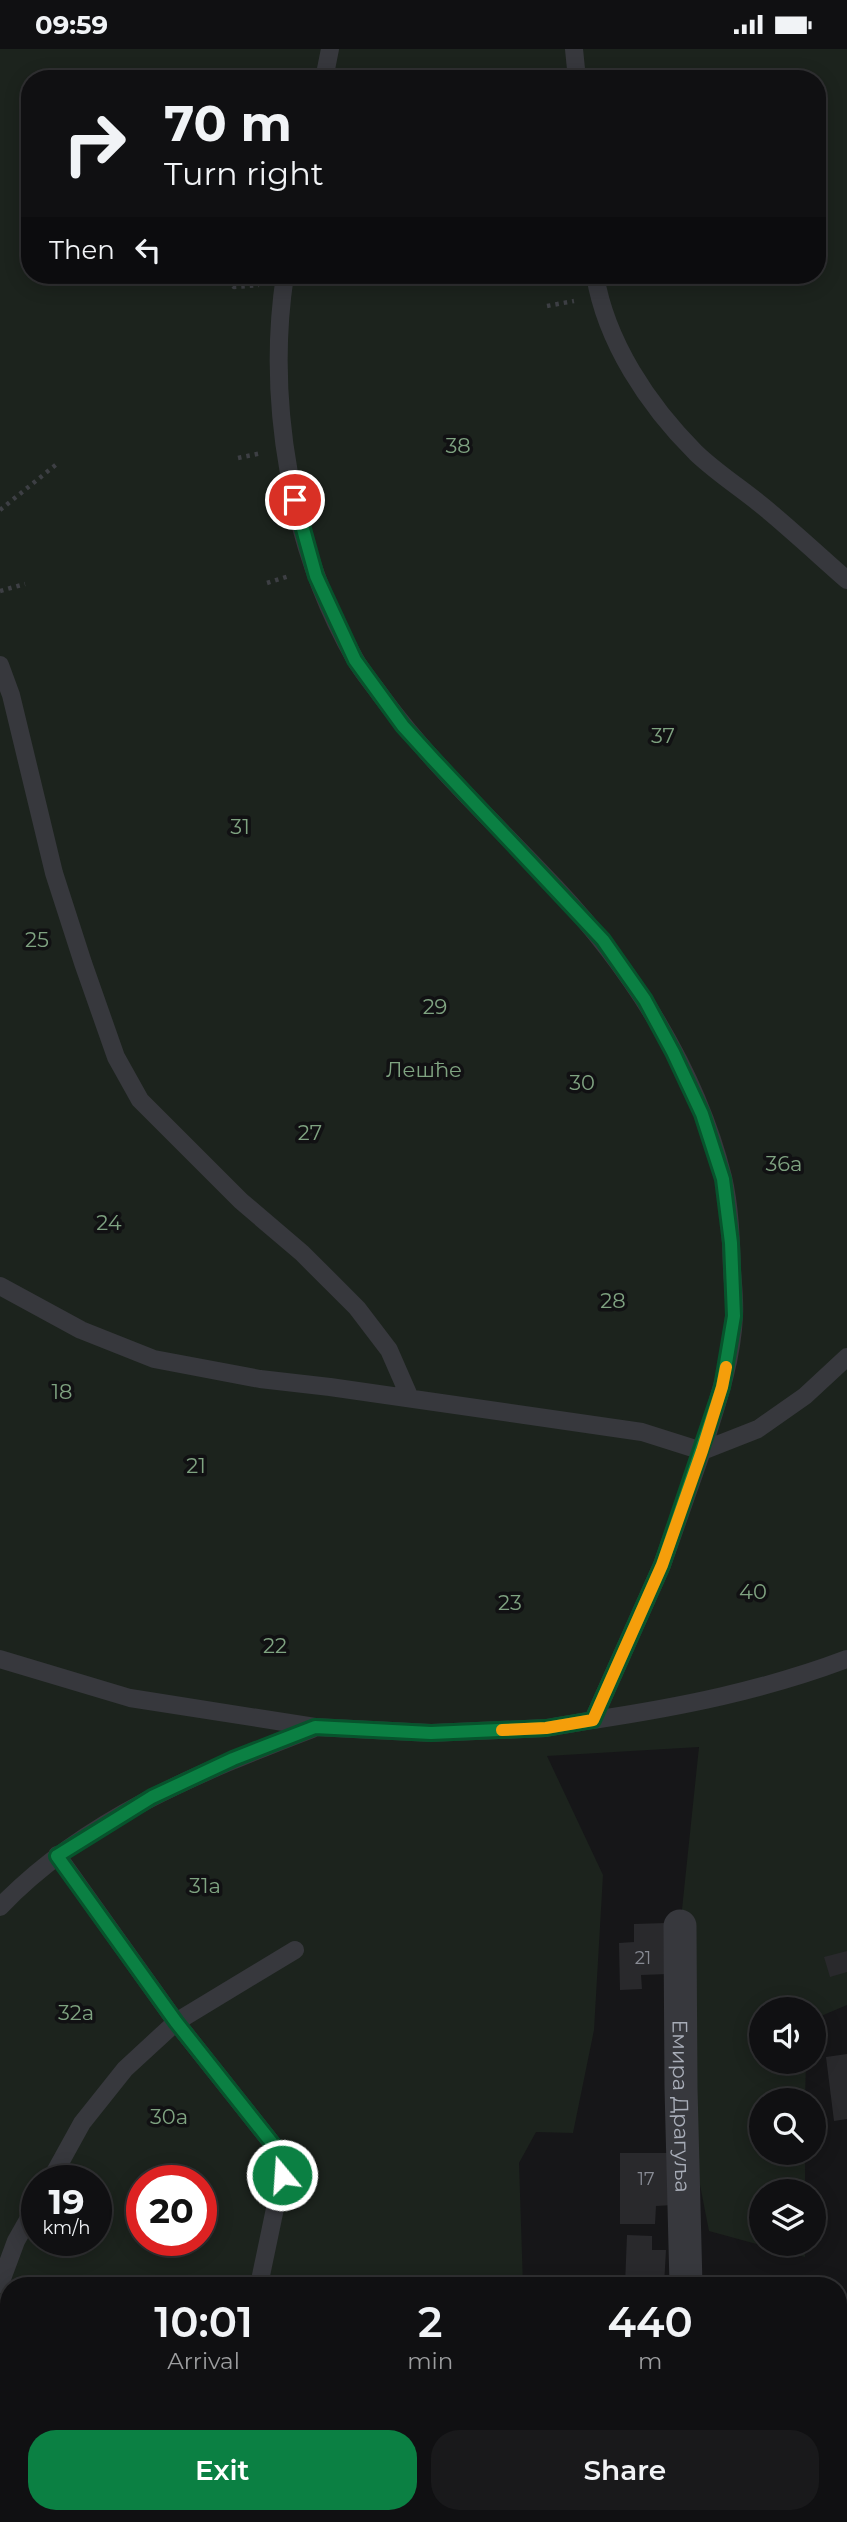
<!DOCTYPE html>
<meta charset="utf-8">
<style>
body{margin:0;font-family:Montserrat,sans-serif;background:#19191b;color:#f1f3f6;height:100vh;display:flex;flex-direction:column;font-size:26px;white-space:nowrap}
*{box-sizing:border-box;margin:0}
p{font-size:23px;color:#9c9d9f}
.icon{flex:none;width:38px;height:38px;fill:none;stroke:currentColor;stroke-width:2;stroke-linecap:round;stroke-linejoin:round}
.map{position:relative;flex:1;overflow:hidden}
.drawer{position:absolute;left:0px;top:2228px;width:847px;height:247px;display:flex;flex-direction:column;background:#101012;border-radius:28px 28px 0 0;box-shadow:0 4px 18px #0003,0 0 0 2px #303032}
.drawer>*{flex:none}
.hud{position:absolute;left:21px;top:21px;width:805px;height:214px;border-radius:28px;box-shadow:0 4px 18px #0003,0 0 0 2px #303032;background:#101012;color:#f1f3f6;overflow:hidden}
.buttons{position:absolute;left:749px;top:1948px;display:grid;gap:14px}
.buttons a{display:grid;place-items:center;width:77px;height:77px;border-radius:50%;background:#101012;box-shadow:0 4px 18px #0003,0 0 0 2px #303032;font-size:35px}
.speed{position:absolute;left:21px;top:2116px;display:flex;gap:14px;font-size:35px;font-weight:700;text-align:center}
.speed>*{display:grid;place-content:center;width:91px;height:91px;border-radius:50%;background:#101012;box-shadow:0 4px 18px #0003,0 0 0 2px #303032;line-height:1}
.speed small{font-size:18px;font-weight:400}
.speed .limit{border:10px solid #d22;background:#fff;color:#111}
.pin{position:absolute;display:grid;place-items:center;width:60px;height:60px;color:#fff;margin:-30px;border:4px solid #fff;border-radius:50%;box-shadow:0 2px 7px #0007}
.me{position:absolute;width:77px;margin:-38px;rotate:342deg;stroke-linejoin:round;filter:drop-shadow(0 0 5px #0008)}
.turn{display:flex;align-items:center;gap:24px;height:147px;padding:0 28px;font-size:32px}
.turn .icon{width:91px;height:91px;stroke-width:2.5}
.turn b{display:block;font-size:49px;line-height:60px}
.then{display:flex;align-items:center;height:66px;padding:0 28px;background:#0003;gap:14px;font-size:26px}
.eta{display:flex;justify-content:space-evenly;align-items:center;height:119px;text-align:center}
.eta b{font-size:42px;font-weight:600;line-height:49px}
.primary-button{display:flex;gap:14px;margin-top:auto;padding:14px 28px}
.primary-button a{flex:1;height:80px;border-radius:28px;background:#0b8043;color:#fff;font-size:28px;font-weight:600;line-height:80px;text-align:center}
.primary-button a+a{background:#19191b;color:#f1f3f6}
.status{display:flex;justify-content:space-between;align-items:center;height:49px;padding:0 35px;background:#101012;direction:ltr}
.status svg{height:19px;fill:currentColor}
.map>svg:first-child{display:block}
.green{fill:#1c231d;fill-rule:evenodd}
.building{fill:#29292c}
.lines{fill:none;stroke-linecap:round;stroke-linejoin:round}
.path{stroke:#3d3f44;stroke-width:4.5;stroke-dasharray:3.5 5;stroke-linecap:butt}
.lane{stroke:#37383d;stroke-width:18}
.street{stroke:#37383d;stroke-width:33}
.route-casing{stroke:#07532c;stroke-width:18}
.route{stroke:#0b8043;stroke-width:12}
.slow{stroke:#f59e0b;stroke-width:12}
.labels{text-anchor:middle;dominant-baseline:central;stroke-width:7;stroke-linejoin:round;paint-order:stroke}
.number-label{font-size:18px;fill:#888b94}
.park-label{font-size:21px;fill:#7fa381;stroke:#111113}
.street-label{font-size:21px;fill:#a8adb8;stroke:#111113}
</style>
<div class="status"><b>09:59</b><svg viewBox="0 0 49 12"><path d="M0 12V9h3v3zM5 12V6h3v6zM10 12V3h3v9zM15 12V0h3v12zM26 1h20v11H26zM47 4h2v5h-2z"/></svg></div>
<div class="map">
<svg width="847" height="2473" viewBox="0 0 847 2473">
<rect width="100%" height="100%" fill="#161618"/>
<path class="green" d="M0 0H847V1956L814 1970V1960H761V2012L806 2013 805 2051H761V2104H805V2142H761V2194L805 2195V2208L709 2182 681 2039V1870L699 1698 547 1707 603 1826 594 1981 573 2084 536 2083 519 2114 523 2236H9V2466H358L359 2473H0ZM30 30H817V226H30ZM37 2132H96V2191H37ZM142 2132H201V2191H142Z"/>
<path class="building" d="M666 1874 668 1925 641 1926 642 1940 620 1941 619 1894 634 1893V1875Z
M847 1902V1923L830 1928 824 1908Z
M847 2005V2070L834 2072 826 2008Z
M620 2104H673V2156L656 2157 655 2175H620Z
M627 2186 652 2187V2201H666L664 2236H625Z
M772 2232V2236H735V2233Z
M437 2466H569V2473H415V2467Z
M624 2466H657V2473H624Z"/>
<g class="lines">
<path class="path" d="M219 231H228L234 238 259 236
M547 257 574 252
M238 409 262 404
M0 461 58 414
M267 534 289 527
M0 542 25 535"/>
<path class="lane" d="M574 0 577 30
M324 30 330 0
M595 226C606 293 648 356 696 404 719 426 747 443 771 464 797 486 822 509 847 531
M0 616 11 646 54 824 83 914 116 1008 140 1051 241 1152 302 1204 357 1259 389 1301 410 1349
M0 1237 81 1281 154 1310 260 1330 330 1338 642 1383 702 1402C716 1358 732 1313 734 1267 735 1252 733 1236 732 1221 731 1190 730 1158 723 1128 696 1020 631 919 556 839 497 776 433 717 382 648 373 635 362 623 355 610 291 499 266 352 285 226
M0 1610 130 1649 315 1678 431 1684 546 1679 593 1671 662 1516 702 1402 758 1380 805 1347 847 1308
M593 1671C680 1658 765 1641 847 1610
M57 1806 176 1973 279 2103 282 2126 259 2236
M0 1858C84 1770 200 1723 312 1680
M50 2132 82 2074 125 2020 176 1973 295 1901
M0 2235 16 2192 37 2155
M262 2466 264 2473
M244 2473 249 2466"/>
<g class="street">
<path id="s1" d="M680 1877 681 2039 686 2236"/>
<path d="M691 2466V2473"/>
</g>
</g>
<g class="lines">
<defs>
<path id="route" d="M282 2126 279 2103 176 1973 57 1807 152 1748 233 1710 315 1678 431 1684 546 1679 593 1671 662 1516 722 1338 734 1267 731 1194 723 1130 702 1065 673 1003 645 951 603 891 434 711 403 677 355 611 316 527 295 451"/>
</defs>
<use href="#route" class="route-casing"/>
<use href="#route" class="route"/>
<path class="slow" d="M502 1681 546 1679 593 1671 662 1516 702 1402 722 1338 726 1318"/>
</g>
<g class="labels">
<g class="number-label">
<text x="643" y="1909">21</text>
<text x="646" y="2130">17</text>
</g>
<g class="park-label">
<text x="458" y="396">38</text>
<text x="663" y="686">37</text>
<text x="240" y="777">31</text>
<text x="37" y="890">25</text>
<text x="435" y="957">29</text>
<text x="424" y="1020">Лешће</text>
<text x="582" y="1033">30</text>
<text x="310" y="1083">27</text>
<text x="784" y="1114">36a</text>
<text x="109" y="1173">24</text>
<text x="613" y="1251">28</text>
<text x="62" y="1342">18</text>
<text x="196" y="1416">21</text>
<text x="753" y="1542">40</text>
<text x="510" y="1553">23</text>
<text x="275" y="1596">22</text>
<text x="205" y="1836">31a</text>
<text x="76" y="1963">32a</text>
<text x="169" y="2067">30a</text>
</g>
<g class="street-label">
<text stroke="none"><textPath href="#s1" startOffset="180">Емира Драгуља</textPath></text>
</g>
</g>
</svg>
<div class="buttons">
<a><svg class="icon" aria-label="sound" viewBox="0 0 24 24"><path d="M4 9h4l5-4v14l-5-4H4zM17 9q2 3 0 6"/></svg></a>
<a><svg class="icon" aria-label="search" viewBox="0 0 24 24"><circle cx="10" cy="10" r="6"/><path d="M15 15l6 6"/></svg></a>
<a><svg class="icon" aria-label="layers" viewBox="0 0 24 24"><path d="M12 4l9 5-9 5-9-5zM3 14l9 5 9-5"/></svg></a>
</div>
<div class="speed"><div>19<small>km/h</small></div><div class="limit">20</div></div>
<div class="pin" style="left:295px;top:451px;background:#d93025"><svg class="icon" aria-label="arrive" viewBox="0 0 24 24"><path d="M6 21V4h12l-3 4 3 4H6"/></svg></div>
<svg class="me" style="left:282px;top:2126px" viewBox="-20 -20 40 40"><circle r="17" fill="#0b8043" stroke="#fff" stroke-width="3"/><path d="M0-11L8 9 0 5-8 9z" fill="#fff"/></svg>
<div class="hud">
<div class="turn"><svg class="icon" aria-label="right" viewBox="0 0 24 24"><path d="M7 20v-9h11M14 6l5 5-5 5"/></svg><div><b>70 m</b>Turn right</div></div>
<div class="then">Then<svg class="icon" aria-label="left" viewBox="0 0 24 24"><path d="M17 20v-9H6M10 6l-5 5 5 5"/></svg></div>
</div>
<section class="drawer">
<div class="eta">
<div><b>10:01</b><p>Arrival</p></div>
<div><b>2</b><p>min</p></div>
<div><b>440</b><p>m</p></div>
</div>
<div class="primary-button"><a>Exit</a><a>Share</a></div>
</section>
</div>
